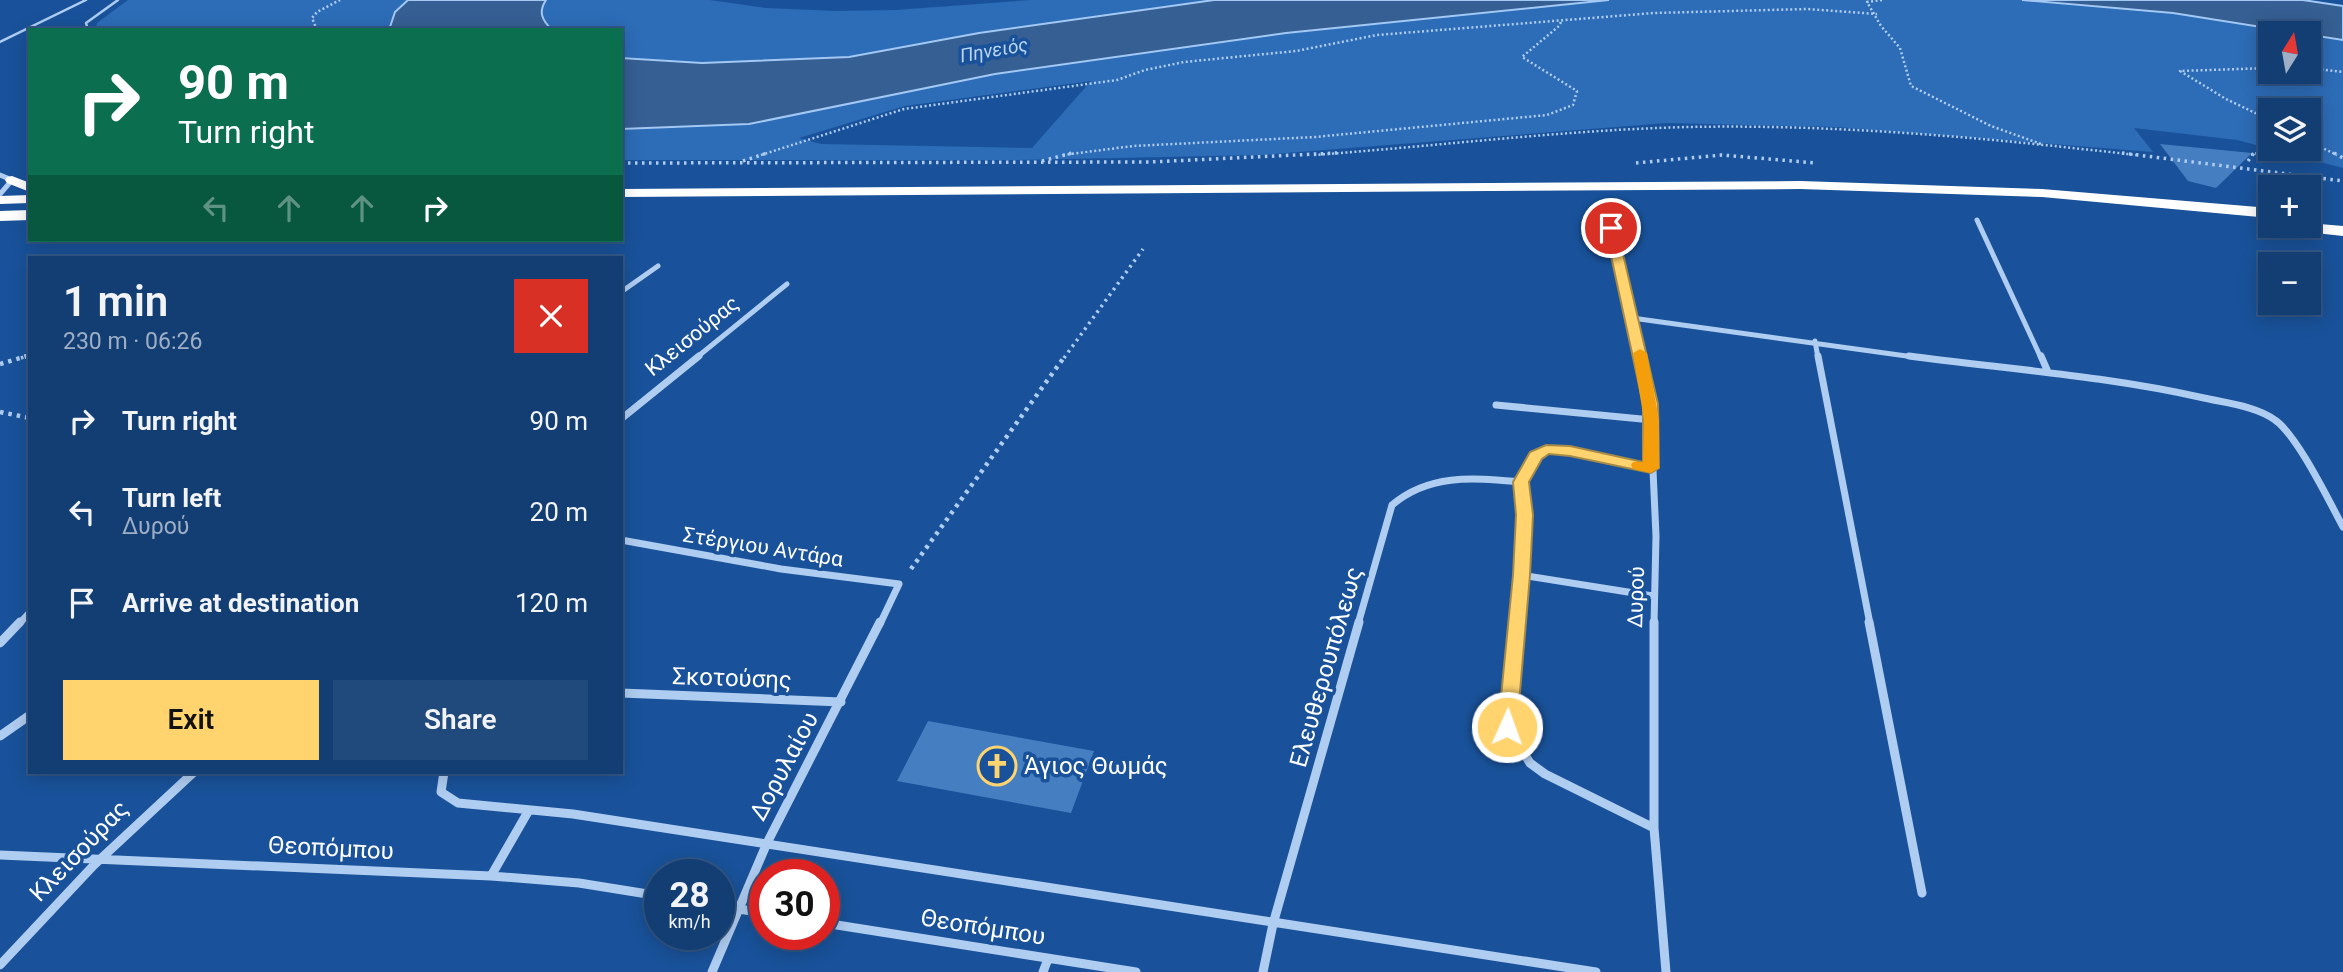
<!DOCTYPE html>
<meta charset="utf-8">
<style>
body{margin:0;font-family:Roboto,sans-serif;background:#20497c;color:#f1f3f6;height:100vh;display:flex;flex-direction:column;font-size:26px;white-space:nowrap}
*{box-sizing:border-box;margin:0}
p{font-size:23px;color:#9daec5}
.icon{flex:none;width:38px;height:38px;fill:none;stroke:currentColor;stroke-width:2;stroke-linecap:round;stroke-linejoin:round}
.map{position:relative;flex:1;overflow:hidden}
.drawer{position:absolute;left:28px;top:256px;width:595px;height:518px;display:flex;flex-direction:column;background:#133e74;border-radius:0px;box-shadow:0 4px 18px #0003,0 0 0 2px #325786}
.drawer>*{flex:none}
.hud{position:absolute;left:28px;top:28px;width:595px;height:214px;border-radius:0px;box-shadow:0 4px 18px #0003,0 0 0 2px #325786;background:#0b6e4f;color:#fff;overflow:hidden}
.needle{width:46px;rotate:11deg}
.controls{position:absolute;left:2258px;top:21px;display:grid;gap:14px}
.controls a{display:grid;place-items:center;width:63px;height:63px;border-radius:0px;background:#133e74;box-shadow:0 4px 18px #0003,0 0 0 2px #325786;font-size:35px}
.speed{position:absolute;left:644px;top:859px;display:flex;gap:14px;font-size:35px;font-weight:700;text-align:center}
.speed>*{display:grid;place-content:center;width:91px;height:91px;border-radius:50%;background:#133e74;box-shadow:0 4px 18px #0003,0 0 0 2px #325786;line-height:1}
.speed small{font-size:18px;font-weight:400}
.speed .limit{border:10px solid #d22;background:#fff;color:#111}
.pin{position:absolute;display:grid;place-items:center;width:60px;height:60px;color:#fff;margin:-30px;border:4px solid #fff;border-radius:50%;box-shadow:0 2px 7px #0007}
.me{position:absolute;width:77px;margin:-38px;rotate:2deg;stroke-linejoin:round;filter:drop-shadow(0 0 5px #0008)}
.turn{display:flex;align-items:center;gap:24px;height:147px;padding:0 35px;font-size:32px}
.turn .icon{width:91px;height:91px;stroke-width:2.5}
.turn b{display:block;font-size:49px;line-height:60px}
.lanes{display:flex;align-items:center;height:66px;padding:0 35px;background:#0003;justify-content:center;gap:35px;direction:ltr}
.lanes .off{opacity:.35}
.round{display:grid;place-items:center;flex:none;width:74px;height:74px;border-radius:0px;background:#20497c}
.head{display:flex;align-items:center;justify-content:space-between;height:119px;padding:0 35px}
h1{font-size:42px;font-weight:600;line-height:52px}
.button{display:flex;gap:14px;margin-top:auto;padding:14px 35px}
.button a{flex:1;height:80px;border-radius:0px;background:#ffd46f;color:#111;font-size:28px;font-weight:600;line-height:80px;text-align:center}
.button a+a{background:#20497c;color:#f1f3f6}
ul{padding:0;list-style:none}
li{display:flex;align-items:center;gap:21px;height:91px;padding:0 35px}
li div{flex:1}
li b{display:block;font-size:26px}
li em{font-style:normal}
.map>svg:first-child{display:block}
.green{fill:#2d6cb7;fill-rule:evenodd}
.water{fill:#365f93;stroke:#a2c8f3;stroke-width:2}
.building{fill:#467ec2}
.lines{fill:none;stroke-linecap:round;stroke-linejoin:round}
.path-far2{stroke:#afcdf1;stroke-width:2.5;stroke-dasharray:2 2.5;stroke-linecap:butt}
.path-far1{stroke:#afcdf1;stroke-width:3.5;stroke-dasharray:2.5 4.5;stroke-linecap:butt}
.path{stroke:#afcdf1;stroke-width:4.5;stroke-dasharray:3.5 5;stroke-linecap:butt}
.lane{stroke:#afcdf1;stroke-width:2.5}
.street-far2{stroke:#afcdf1;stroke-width:5}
.street-far1{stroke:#afcdf1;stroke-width:7}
.street{stroke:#afcdf1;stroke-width:9}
.highway{fill:#fff;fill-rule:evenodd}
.route{fill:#ffd46f;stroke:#a68a48;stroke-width:2}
.slow{fill:#f59e0b}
.labels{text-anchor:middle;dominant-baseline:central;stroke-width:7;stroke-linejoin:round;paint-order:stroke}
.far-water-label{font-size:19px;font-style:italic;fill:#bbd7f8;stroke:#19529a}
.street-label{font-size:21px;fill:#fff;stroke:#19529a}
.near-street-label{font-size:24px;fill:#fff;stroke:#19529a}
.near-poi-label{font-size:24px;fill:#fff;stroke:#19529a;text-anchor:start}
</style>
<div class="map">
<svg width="2343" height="972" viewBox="0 0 2343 972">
<rect width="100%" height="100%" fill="#19529a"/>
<path class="green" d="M128 0H408L395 12 389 30H96L97 23Z
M546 0H710L766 8 837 11 896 10 1031 0H1214L979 33 849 57 702 63 621 58V30H552C542 20 538 12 546 0Z
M1609 0H2022L2173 13 2302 33H2270V72H2308V34L2343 40V168L2237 140 2134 128 2153 152 1836 127 1667 123 1262 155 1012 160H621V129L749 124 995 74 1286 33ZM1091 81 1032 148 821 144 799 138 905 106ZM2270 110H2308V149H2270Z"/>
<path class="water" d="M408 0H546C538 12 542 20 552 30H389L395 12Z
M1214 0H1609L1286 33 995 74 749 124 621 129V58L702 63 849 57 979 33Z
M2022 0H2303L2343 6V40L2173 13Z"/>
<path class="building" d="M2160 144 2252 153 2216 188 2188 181Z
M928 721 1094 751 1071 813 897 781Z"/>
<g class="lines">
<path class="path-far2" d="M1882 0 1867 2 1881 26 1900 48 1911 86 1991 126 2041 144
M317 30 312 18 317 12 340 0
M2270 68 2180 71 2226 99 2270 120
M2308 68 2343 72
M2308 141 2337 155
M761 155 904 109 1117 80 1145 70 1184 62 1296 51 1377 35 1654 13 1807 9 1877 14
M1063 155 1133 146 1315 137 1547 115 1573 105 1577 91 1522 57 1559 26 1562 20
M1314 155C1439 146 1563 130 1688 127 1838 124 1988 138 2136 155
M1720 155H1724
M2251 155 2271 149"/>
<path class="path-far1" d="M2122 153 2343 181
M2334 153 2343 158
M743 161 767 153
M1042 161 1072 153
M2248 161 2254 153
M621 163 1150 162 1337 153
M1636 163 1722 155 1816 163
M21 358 30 355
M1064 358 1143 249"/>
<path class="path" d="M0 364 27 356
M0 412 30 418
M911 569 1065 356"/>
<path class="lane" d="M88 30 86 23 118 0
M0 42 86 0"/>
<path class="street-far2" d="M0 175 12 180 0 194
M1977 220 2041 358
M1611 228 1640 358
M621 292 658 266
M1632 318 1921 358
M1815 341 1818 358
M696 358 787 284"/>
<path class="street-far1" d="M1639 356 1650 404 1656 536 1654 624
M1818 356 1870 624
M1909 356C2007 369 2107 376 2204 398 2226 403 2256 406 2275 420 2297 435 2329 501 2343 527
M2041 356 2048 372
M1496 405 1652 420
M621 419 699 356
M621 540 781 569 899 584 880 624
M1521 575 1653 596
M19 624 30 612
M1358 624 1392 505C1430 473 1474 478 1521 482
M1517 624 1524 515 1521 482 1536 456 1546 450 1570 451 1651 468"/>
<path class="street" d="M1517 622 1507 727 1530 763 1545 774 1654 828
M1654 622V828L1666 972
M1869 622 1922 893
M0 643 20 622
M621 693 841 702
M0 736 30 715
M444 772 441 792 458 803 573 814 1596 972
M0 855 491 876 579 883 660 896
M491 876 529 810
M719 906 765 913
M824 923 1136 972
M0 965 94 865 194 772
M712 972 767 843 880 622
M1043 972 1048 959
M1263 972 1273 924 1359 622"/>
<path class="highway" d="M12 176 30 183V192L7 183 5 180 7 177Z
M1800 181 2042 189 2270 208V218L2042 197 1800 189 621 197V189Z
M30 195V203L0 204V196Z
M30 210V220L0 221V211Z
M2308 223 2343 226V236L2297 231 2289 226H2308Z"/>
</g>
<path class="route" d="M1611 225 1617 228 1658 404 1659 468 1651 473 1570 456 1549 454 1542 459 1529 482 1533 515 1530 575 1517 727 1514 732 1507 734 1500 732 1498 727 1513 575 1516 515 1513 482 1530 452 1546 445 1570 446 1643 462V404L1605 228Z"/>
<path class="slow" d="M1640 349 1647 353 1659 420V468L1651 473 1633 469 1631 465 1633 462H1643L1644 420 1633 353Z"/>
<defs>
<symbol id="church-ring" viewBox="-11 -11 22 22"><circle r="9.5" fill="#19529a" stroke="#ffd46f" stroke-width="1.5"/><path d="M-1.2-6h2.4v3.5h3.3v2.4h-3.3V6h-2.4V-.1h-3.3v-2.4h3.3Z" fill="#ffd46f"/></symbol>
</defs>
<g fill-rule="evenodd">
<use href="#church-ring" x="975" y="744" width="44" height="44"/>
</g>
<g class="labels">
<g class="far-water-label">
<text transform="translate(994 50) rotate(-10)">Πηνειός</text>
</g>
<g class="street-label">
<text transform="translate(692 336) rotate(-39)">Κλεισούρας</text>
<text transform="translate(763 547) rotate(9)">Στέργιου Αντάρα</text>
<text transform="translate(1636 597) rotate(-88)">Δυρού</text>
</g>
<g class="near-street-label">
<text transform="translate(1326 667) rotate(-74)">Ελευθερουπόλεως</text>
<text transform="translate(732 678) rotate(2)">Σκοτούσης</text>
<text transform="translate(784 766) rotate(-62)">Δορυλαίου</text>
<text transform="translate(331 848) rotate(3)">Θεοπόμπου</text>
<text transform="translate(79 851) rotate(-46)">Κλεισούρας</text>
<text transform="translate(983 927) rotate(9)">Θεοπόμπου</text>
</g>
<g class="near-poi-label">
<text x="1024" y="766">Άγιος Θωμάς</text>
</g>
</g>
</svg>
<div class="controls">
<a><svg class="needle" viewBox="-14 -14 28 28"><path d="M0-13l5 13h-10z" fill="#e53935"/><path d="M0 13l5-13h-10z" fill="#9daec5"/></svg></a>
<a><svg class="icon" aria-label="layers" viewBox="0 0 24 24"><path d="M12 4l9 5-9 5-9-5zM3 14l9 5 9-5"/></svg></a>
<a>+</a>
<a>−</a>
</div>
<div class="speed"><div>28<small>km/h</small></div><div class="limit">30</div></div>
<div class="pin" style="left:1611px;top:228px;background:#d93025"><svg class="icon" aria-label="arrive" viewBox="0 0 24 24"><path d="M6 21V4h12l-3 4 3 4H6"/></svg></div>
<svg class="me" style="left:1507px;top:727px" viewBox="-20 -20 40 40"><circle r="17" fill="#ffd46f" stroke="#fff" stroke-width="3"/><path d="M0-11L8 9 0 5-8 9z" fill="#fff"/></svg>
<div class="hud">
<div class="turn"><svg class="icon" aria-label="right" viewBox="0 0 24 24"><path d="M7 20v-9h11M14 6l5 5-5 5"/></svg><div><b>90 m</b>Turn right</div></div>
<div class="lanes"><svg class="icon off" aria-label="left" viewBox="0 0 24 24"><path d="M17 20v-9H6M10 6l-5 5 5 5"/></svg><svg class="icon off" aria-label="ahead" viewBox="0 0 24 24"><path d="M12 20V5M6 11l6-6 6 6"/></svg><svg class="icon off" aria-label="ahead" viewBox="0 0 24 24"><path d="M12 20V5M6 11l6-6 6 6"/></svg><svg class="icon" aria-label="right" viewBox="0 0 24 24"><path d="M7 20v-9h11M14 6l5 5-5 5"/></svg></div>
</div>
<section class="drawer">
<div class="head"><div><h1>1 min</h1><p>230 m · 06:26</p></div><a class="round" style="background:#d93025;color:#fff"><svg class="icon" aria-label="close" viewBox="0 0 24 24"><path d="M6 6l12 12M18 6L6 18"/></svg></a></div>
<ul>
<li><svg class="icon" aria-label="right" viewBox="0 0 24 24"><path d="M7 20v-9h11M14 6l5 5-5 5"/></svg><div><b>Turn right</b></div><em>90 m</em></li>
<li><svg class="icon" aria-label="left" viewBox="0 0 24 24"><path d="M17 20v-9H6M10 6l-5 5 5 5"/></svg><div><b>Turn left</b><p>Δυρού</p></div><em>20 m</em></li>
<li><svg class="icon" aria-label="arrive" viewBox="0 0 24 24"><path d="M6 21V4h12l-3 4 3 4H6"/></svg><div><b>Arrive at destination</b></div><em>120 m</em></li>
</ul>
<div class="button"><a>Exit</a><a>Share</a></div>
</section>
</div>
